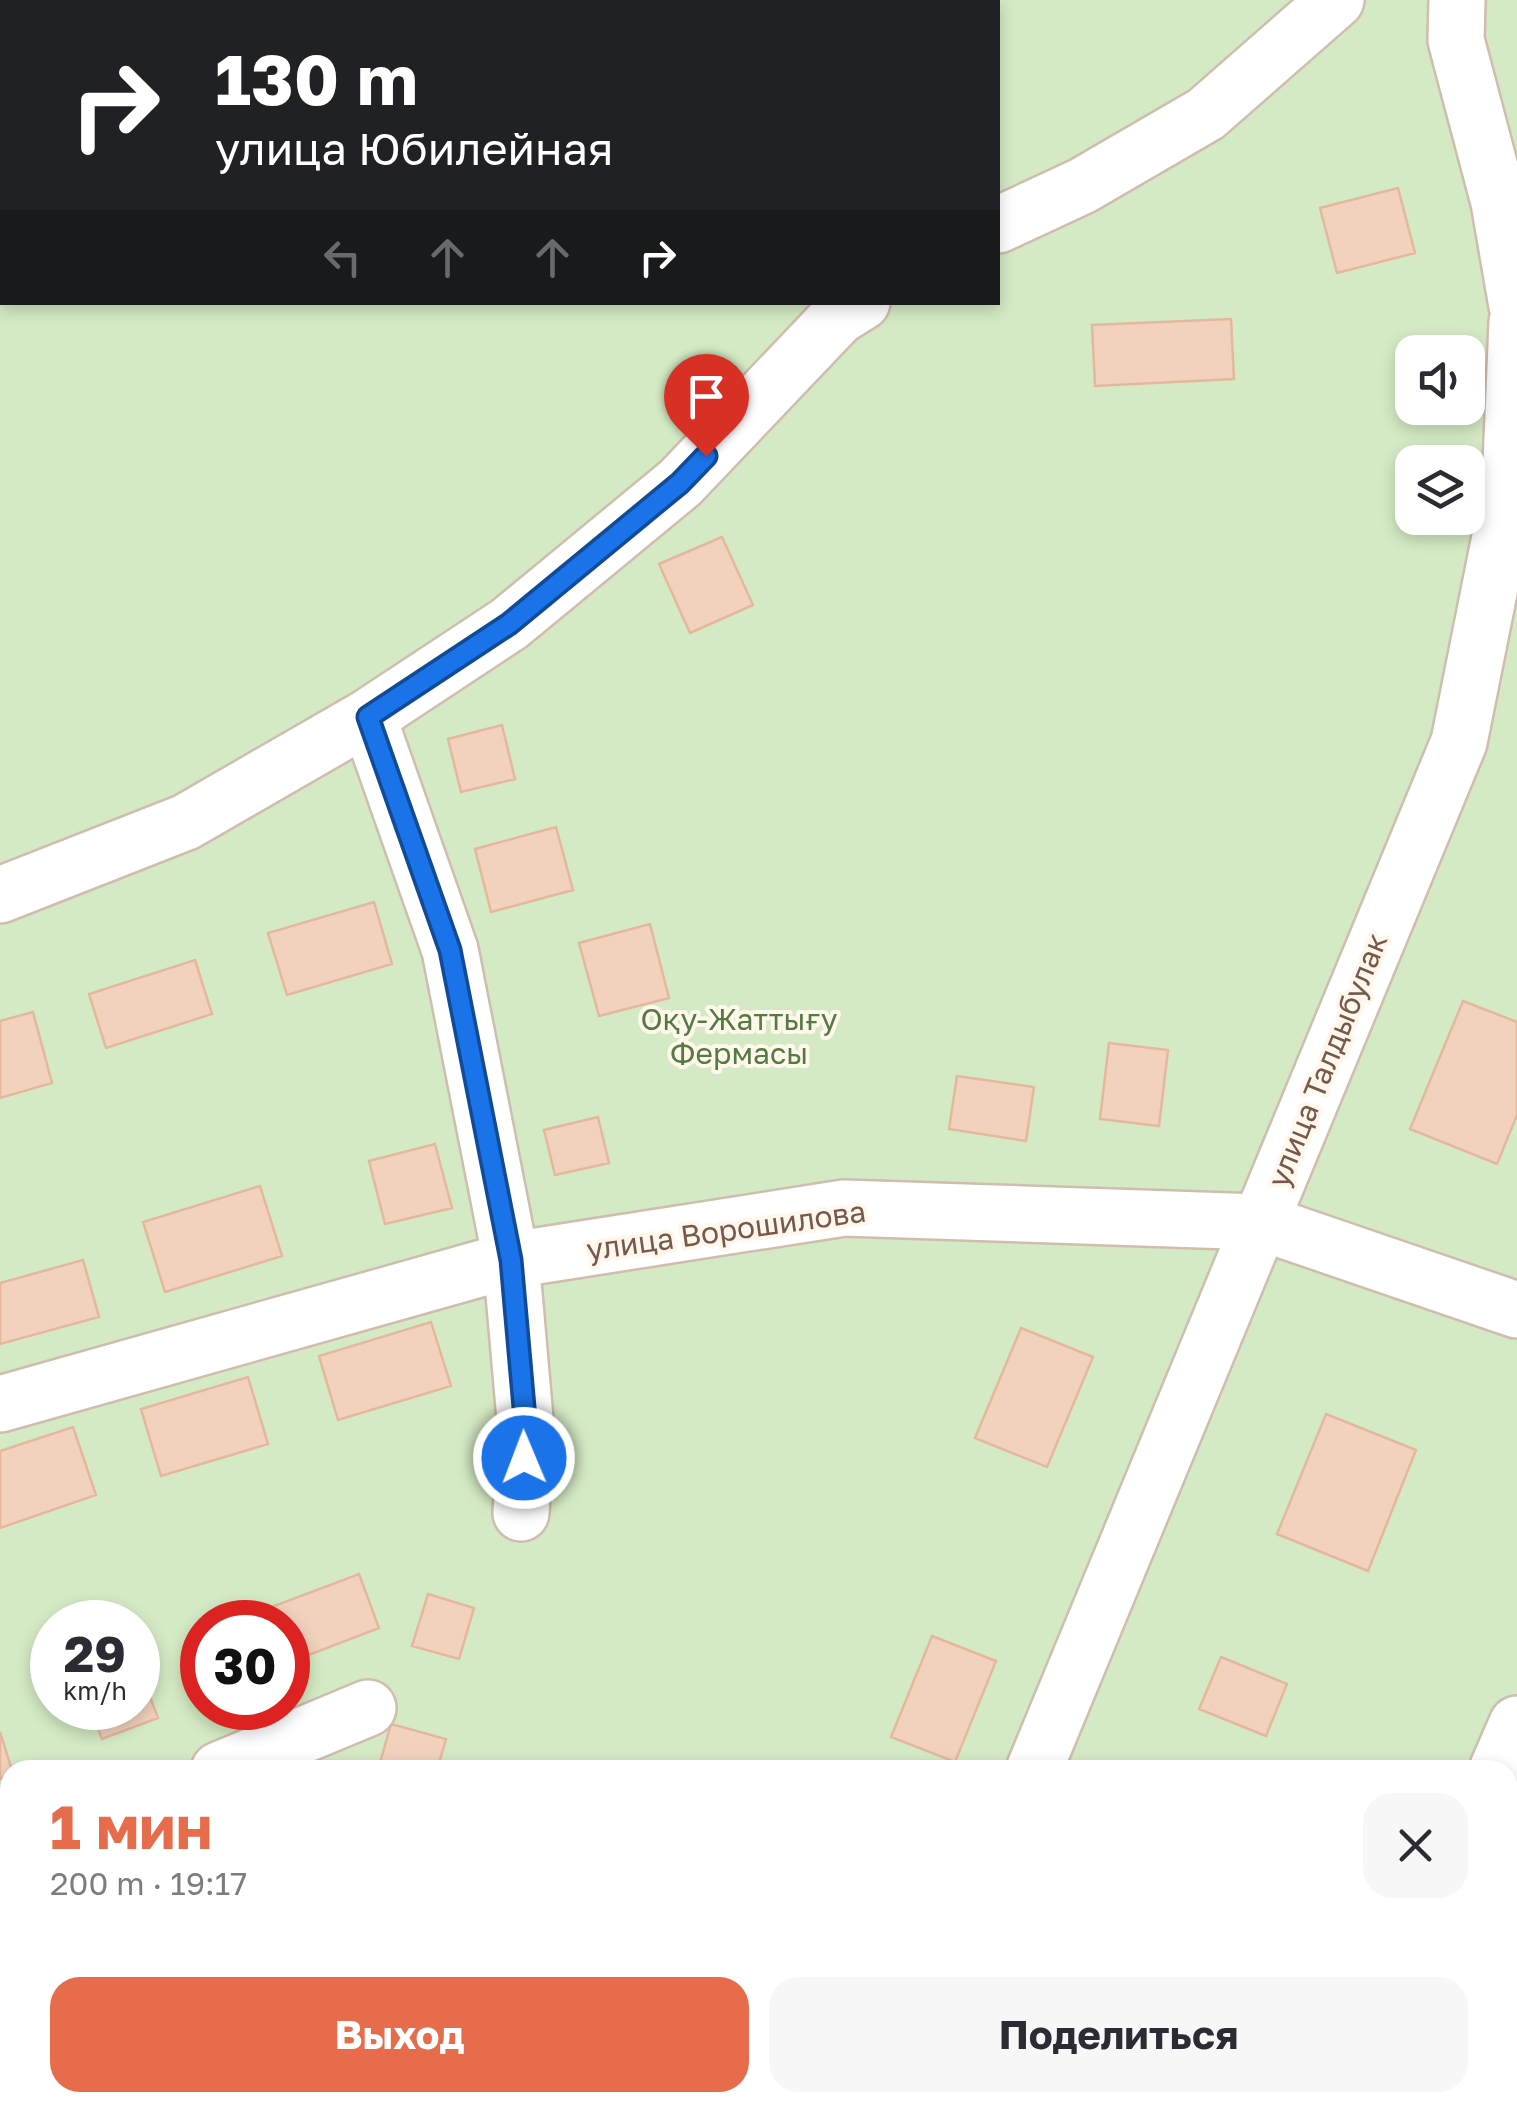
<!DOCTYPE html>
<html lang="ru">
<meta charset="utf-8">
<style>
body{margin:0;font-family:"Golos Text",sans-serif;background:#f7f7f7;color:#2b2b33;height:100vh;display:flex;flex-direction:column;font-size:38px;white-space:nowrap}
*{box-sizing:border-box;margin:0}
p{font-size:32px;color:#7c7c81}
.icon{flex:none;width:55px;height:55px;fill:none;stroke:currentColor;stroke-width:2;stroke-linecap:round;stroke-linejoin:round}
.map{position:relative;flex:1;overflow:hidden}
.details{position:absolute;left:0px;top:1760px;width:1518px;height:352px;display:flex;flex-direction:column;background:#fff;border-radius:30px 30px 0 0;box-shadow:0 5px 15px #0003}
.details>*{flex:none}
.top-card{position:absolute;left:0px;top:0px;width:1000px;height:305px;box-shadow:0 5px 15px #0003;background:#202124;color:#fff;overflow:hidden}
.tools{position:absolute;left:1395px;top:335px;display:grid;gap:20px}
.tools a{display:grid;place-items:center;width:90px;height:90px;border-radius:20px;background:#fff;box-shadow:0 5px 15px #0003;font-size:50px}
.speed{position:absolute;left:30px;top:1600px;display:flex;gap:20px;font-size:50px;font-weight:700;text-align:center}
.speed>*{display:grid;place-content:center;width:130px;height:130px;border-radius:50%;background:#fff;box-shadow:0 5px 15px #0003;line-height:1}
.speed small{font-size:25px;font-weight:400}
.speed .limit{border:15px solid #d22;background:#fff;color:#111}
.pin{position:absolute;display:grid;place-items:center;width:85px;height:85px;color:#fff;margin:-102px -42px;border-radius:50% 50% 50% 0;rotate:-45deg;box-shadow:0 0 10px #0007}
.pin .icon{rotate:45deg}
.me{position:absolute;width:110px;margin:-55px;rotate:359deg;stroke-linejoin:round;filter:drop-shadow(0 0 8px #0008)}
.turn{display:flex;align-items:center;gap:35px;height:210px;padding:0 50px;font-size:45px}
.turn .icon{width:130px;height:130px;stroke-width:2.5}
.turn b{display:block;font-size:70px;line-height:85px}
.lanes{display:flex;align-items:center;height:95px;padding:0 50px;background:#0003;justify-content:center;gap:50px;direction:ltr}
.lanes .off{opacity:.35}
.round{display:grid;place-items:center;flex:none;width:105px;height:105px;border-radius:30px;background:#f7f7f7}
.head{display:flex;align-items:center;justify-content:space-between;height:170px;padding:0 50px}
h1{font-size:60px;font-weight:700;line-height:75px;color:#e66c4b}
.primary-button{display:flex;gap:20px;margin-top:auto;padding:20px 50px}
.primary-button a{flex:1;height:115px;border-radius:30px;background:#e66c4b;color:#fff;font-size:40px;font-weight:700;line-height:115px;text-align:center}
.primary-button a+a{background:#f7f7f7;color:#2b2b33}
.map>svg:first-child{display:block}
.green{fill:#d4eac4;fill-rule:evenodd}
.building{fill:#f2d2bd;stroke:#e4b89d;stroke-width:2.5}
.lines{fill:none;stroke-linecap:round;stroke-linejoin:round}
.minor-casing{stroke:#d0bdae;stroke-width:60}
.path{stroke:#d7b5a0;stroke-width:6;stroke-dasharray:2.5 8;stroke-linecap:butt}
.minor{stroke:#fff;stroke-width:55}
.route-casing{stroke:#114b97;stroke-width:25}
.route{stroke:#1a73e8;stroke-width:18}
.labels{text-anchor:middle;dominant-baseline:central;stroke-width:8;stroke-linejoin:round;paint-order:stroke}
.park-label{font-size:30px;fill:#547b42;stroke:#fff7ec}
.street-label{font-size:30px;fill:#76594a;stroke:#fff7ec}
</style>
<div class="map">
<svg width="1517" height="2111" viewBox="0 0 1517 2111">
<rect width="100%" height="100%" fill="#fcf3e6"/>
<path class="green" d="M0 0H1517V2111H0ZM2 2H998V302H2ZM1412 352H1468V408H1412ZM1412 462H1468V518H1412ZM52 1622H138V1708H52ZM202 1622H288V1708H202ZM10 1770H1508V2102H10Z"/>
<path class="building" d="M1398 188 1415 253 1337 273 1320 208Z
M1231 319 1234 379 1095 386 1092 325Z
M722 537 753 605 690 633 659 564Z
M502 725 515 779 461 792 448 739Z
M556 827 573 890 491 912 475 849Z
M374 902 392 964 287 995 268 933Z
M650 924 669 998 599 1016 579 943Z
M195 960 212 1014 106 1048 89 994Z
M1463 1001 1517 1022V1115L1497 1164 1410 1129Z
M33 1012 52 1083 0 1098V1021Z
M1109 1043 1168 1050 1159 1126 1100 1119Z
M957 1076 1034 1087 1026 1141 949 1129Z
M598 1117 609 1163 555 1175 544 1130Z
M435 1144 452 1208 385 1224 369 1161Z
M260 1186 282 1256 165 1292 143 1222Z
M83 1260 99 1317 0 1344V1283Z
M431 1322 451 1386 338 1420 319 1356Z
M1021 1328 1093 1357 1047 1467 975 1438Z
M248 1377 268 1444 161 1476 141 1409Z
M1326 1414 1416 1450 1368 1571 1277 1534Z
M73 1427 96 1495 0 1528V1451Z
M359 1574 379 1628 288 1663V1622H256L253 1614Z
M428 1594 474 1608 459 1659 412 1646Z
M932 1636 996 1661 955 1762 891 1737Z
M1221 1657 1287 1684 1266 1736 1199 1709Z
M139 1668 158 1718 102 1739 90 1708H138Z
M391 1724 446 1739 437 1770H378Z
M0 1732 12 1770H10V1776L0 1779Z"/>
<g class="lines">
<defs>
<path id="minor" d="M1457 0 1456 40 1499 202 1517 306
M998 225 1082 186 1206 114 1336 0
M368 717 450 950 511 1260 526 1430 521 1513
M0 895 186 822 368 717 509 624 680 483 838 317 862 302
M0 1404 511 1260 844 1208 1260 1222 1517 1310
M219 1770 368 1708
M1034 1770 1459 742 1510 487 1517 322
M1497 1770 1517 1724
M0 1847 10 1845
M155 2111 156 2102
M916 2111 919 2102
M1351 2111 1355 2102"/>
</defs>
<use href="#minor" class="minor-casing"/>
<path class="path" d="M487 0V2
M937 2 938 0"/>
<use href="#minor" class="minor"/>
</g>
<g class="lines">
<defs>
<path id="route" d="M524 1458 526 1430 511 1260 450 950 368 717 509 624 680 483 706 456"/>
</defs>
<use href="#route" class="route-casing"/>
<use href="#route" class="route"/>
</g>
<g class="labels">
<g class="park-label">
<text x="739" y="1019">Оқу-Жаттығу<tspan x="739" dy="34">Фермасы</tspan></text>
</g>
<g class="street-label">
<text transform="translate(1327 1060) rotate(-68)">улица Талдыбулак</text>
<text transform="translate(726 1230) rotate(-8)">улица Ворошилова</text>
</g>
</g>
</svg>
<div class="tools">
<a><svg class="icon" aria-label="sound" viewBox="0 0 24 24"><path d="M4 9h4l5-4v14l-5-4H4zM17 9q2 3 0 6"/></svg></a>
<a><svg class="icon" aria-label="layers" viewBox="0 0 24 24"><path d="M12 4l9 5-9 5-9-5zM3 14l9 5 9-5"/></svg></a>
</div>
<div class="speed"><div>29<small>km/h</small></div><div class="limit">30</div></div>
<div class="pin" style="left:706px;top:456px;background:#d93025"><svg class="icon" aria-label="arrive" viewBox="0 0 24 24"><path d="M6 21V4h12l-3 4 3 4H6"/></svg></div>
<svg class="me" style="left:524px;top:1458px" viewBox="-20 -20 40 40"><circle r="17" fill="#1a73e8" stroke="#fff" stroke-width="3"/><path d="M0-11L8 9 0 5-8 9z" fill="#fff"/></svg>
<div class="top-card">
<div class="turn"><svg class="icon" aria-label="right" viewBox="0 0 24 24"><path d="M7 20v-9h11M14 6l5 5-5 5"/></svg><div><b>130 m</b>улица Юбилейная</div></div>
<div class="lanes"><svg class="icon off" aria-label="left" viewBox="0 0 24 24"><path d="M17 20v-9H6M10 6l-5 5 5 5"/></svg><svg class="icon off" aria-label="ahead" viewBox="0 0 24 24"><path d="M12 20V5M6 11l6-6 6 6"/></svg><svg class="icon off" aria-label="ahead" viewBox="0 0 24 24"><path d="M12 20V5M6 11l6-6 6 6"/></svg><svg class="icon" aria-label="right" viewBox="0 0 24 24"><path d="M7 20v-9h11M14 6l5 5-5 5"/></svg></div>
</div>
<section class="details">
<div class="head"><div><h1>1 мин</h1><p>200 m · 19:17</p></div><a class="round"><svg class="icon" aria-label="close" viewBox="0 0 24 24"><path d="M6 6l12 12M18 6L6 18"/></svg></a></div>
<div class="primary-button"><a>Выход</a><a>Поделиться</a></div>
</section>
</div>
